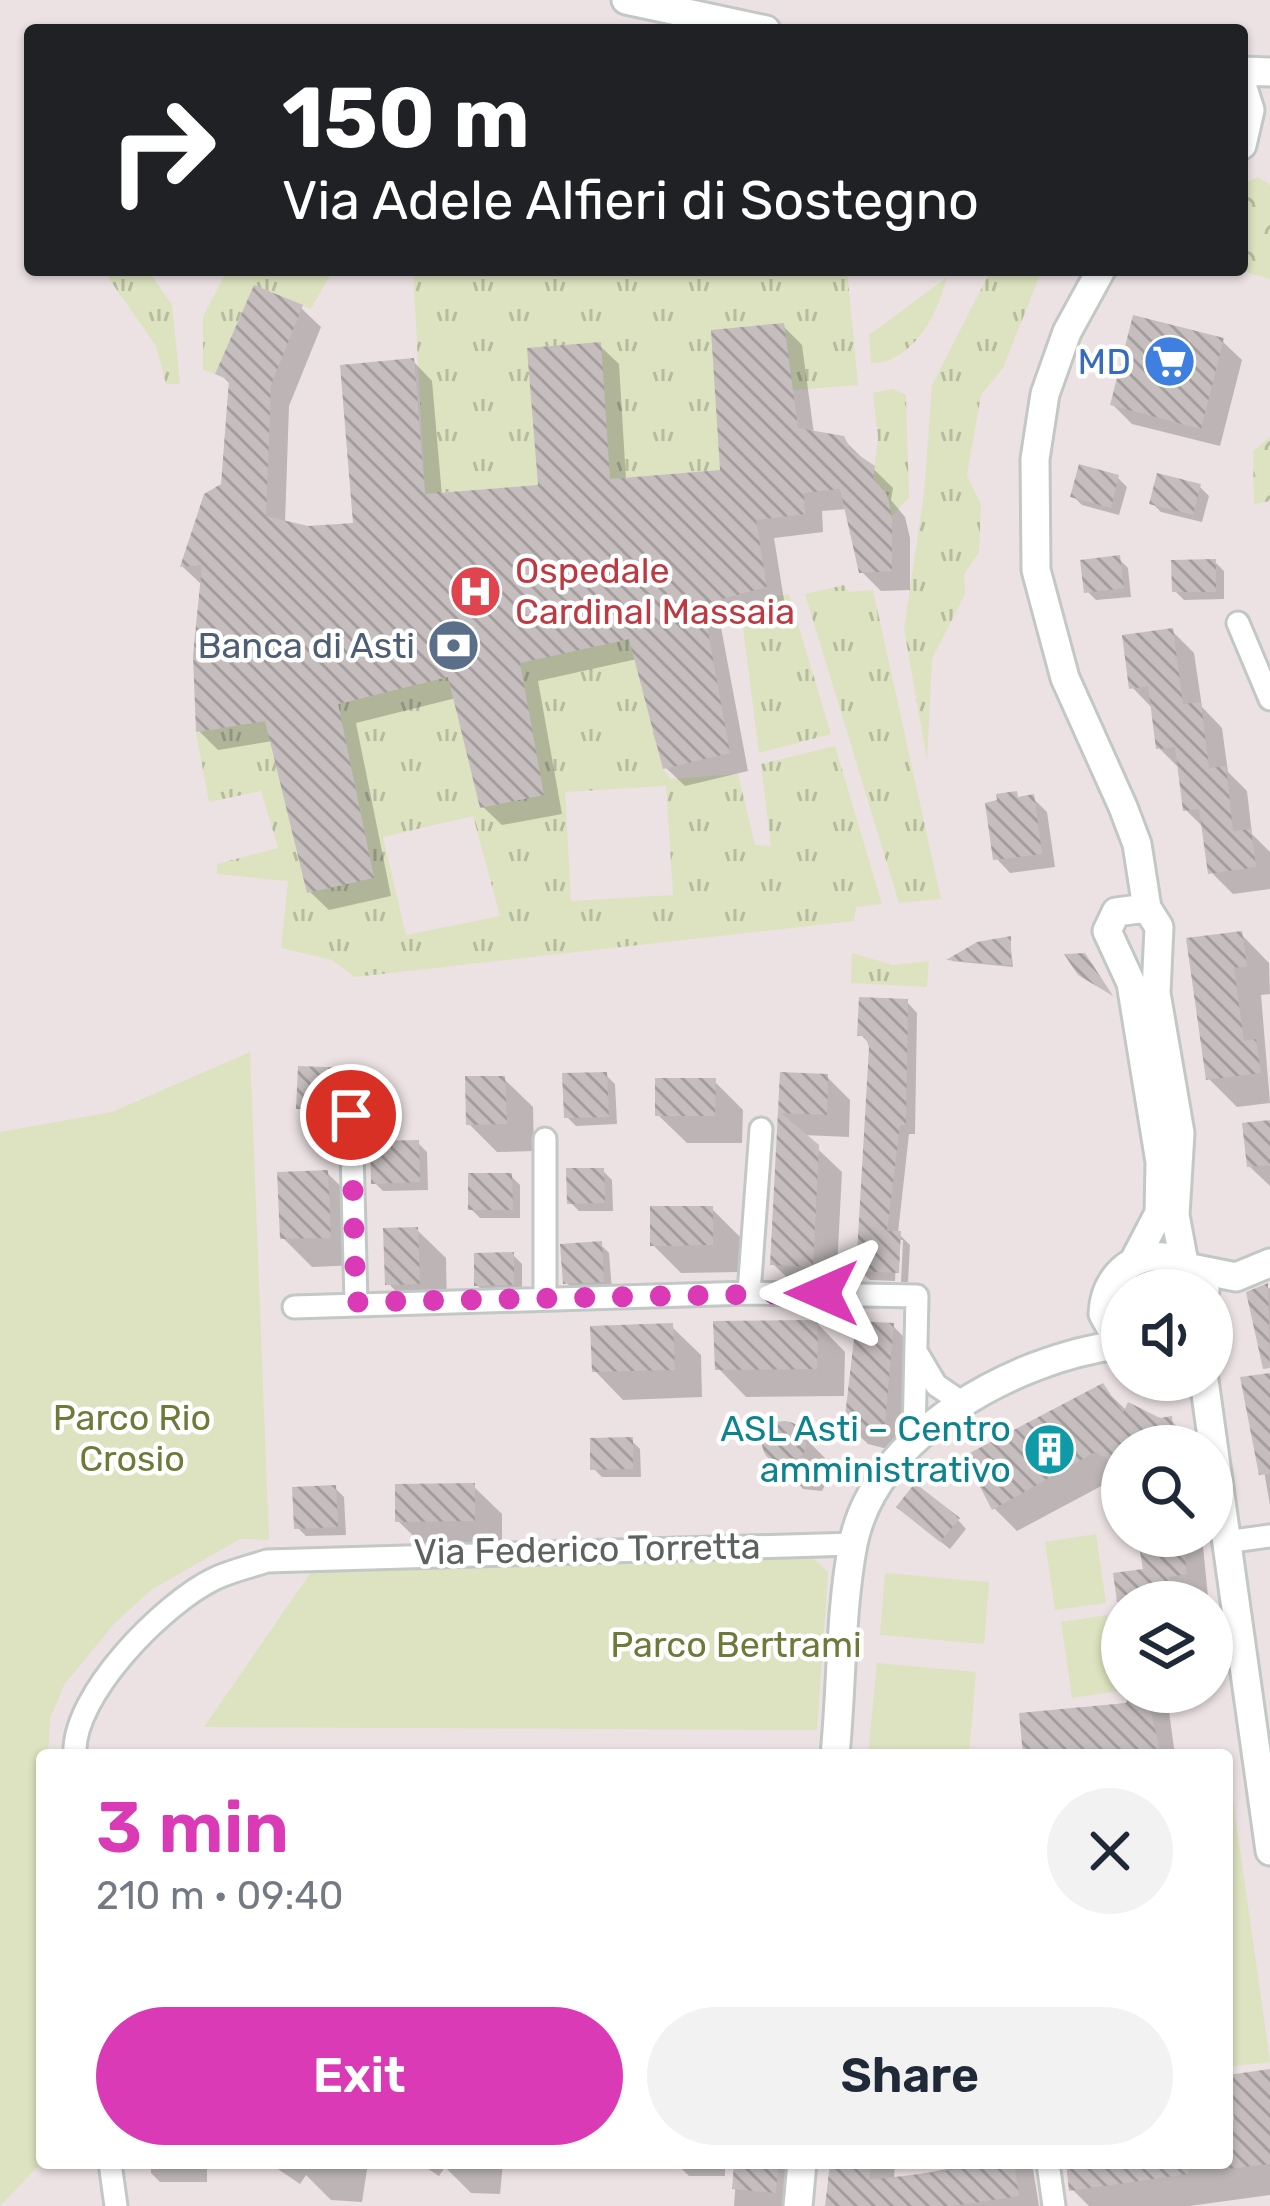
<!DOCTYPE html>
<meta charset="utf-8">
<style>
body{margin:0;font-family:Rubik,sans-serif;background:#f2f2f3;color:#1f2937;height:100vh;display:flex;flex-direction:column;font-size:45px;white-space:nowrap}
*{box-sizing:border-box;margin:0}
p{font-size:39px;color:#747a83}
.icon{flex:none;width:66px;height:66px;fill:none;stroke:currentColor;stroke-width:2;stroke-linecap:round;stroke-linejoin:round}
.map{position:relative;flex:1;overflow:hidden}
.panel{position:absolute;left:36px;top:1749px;width:1197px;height:420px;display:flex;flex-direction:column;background:#fff;border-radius:12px;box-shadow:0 3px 9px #0004}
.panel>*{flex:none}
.banner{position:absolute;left:24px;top:24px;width:1224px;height:252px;border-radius:12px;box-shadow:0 3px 9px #0004;background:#202124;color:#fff;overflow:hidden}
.controls{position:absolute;left:1101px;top:1269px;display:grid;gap:24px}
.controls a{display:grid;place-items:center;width:132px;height:132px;border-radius:50%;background:#fff;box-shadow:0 3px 9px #0004;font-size:60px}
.pin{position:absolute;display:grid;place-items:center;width:102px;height:102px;color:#fff;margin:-51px;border:6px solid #fff;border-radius:50%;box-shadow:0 3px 12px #0007}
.me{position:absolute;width:132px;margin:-66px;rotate:270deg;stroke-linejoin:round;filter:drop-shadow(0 0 9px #0008)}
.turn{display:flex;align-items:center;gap:42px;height:252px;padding:0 60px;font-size:54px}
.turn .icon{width:156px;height:156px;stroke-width:2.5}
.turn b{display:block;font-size:84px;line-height:102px}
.round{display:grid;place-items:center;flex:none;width:126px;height:126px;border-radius:63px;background:#f2f2f3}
.summary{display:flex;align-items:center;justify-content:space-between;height:204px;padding:0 60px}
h1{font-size:72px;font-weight:600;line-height:90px;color:#db3ab6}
.button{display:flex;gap:24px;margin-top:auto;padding:24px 60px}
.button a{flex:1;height:138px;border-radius:72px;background:#db3ab6;color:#fff;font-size:48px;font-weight:600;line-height:138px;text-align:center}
.button a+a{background:#f2f2f3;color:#1f2937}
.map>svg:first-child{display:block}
.grass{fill:url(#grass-tufts);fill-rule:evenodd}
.forest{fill:url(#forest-crowns)}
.park{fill:#dde2c0}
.shadow{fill:#0003}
.building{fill:url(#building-back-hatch)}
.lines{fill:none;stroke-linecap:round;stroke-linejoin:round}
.minor-casing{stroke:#c1c8c6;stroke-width:27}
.tertiary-casing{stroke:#c1c8c6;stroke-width:33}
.minor{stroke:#fff;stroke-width:21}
.tertiary{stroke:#fff;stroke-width:27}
.route{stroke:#db3ab6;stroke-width:21;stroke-dasharray:0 37.8}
.labels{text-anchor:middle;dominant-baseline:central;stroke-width:9;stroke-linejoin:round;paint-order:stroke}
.shop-label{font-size:36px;fill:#366cbe;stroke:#fff;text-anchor:end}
.health-label{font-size:36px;fill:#be3a42;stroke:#fff;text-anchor:start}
.service-label{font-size:36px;fill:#4e5e75;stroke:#fff;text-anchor:end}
.park-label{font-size:36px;fill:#6e7a39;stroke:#fff}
.culture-label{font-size:36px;fill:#0d838f;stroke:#fff;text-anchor:end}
.street-label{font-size:36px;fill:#5b6260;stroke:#fff}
</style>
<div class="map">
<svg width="1270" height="2206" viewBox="0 0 1270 2206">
<defs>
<pattern id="grass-tufts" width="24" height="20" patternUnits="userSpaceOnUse" patternTransform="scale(3)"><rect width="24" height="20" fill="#dde2c0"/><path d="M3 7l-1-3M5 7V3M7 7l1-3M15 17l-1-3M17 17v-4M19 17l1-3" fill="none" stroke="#b6bb9f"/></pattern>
<pattern id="forest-crowns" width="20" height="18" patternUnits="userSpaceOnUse" patternTransform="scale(3)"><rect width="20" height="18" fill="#dde2c0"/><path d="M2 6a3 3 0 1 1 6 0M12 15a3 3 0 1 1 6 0" fill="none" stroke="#b6bb9f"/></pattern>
<pattern id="building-back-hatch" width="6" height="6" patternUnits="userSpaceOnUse" patternTransform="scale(3)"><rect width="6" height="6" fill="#c5bdbe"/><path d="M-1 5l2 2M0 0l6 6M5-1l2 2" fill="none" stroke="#a39d9e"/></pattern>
</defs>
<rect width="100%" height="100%" fill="#ece2e3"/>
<path class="grass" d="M103 270H148L172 305 180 384H166L156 346Z
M227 270H333L311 309 254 285 215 374 203 370V317Z
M413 270H847L858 385 793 390 720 470 610 479 528 348 538 485 425 494Z
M991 270H1042L1003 368 981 395 967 475 981 505 979 552 964 575 965 594 932 659 927 760 904 629 924 493 932 385Z
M946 278C940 312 911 365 871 363L869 335Z
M893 389 906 395 909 498 892 516 887 495 873 478 878 438 873 393Z
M844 585 848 592 873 590 941 899 899 903 805 594Z
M789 594 831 734 759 753 740 605Z
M629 639 663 769 671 779 738 774 755 845 771 846 761 764 835 746 882 904 856 907 854 921 355 977 332 960 281 948 288 881 217 874V864L278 848 261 791 209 802 196 733 265 721 308 893 374 877 338 704 448 677 480 807 543 795 520 663ZM666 786 673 895 571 901 565 792ZM473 816 500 916 406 935 383 837Z
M852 953 893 965 929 961 927 987 851 983Z"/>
<path class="forest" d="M1258 177 1270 185V279L1238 270H1242V184Z
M1270 437V501L1254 504 1253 451Z"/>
<path class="park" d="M250 1052 269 1540 240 1539 151 1590 114 1624 64 1685 50 1719 48 1755H42V2162L0 2206V1132L112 1112Z
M1096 1534 1106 1603 1055 1610 1045 1542Z
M811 1556 828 1572 817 1730 204 1727 311 1572Z
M885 1573 989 1582 984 1644 880 1635Z
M1107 1615 1118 1691 1072 1698 1061 1622Z
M877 1663 976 1672 969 1755H868Z
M1227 1757 1270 2062 1227 2067Z"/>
<path class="shadow" d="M301 308 321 327 289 406 285 523 308 529 357 526 413 361 432 381 442 496 542 488 599 345 619 364 626 480 724 473 783 326 802 345 814 434 843 439 893 488 891 500 905 517 910 538V590L881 591 862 572 847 509 822 511 823 532 774 538 785 606 720 622 748 771 685 786 665 767 637 659 538 681 562 814 502 825 482 806 456 698 356 723 391 896 329 910 309 891 273 741 218 750 199 731 203 586 183 567 224 486 232 386 219 373Z
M1222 341 1242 360 1220 446 1132 424 1113 405Z
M1118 478 1127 487 1119 515 1082 505 1073 496Z
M1200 487 1209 496 1202 522 1161 512 1152 503Z
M1119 559 1128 568 1131 597 1096 600 1087 591Z
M1215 562 1224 571V599L1184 600 1175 591Z
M1172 631 1194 653 1202 707 1222 728 1228 772 1247 791 1252 834 1270 852V889L1233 894 1211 872 1205 829 1186 810 1181 770 1159 748 1154 710 1132 687Z
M1032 797 1047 812 1055 867 1010 873 996 858Z
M1241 934 1269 963 1270 994 1261 995 1270 1103 1237 1107 1209 1079Z
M1010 940 1013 967 951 961 978 945Z
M907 1002 917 1013 915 1134H909L898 1233 910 1245 908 1282H901L903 1240H897L895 1281 870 1280 859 1270 872 1046 860 1034Z
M373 1072 382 1081 381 1111 340 1109V1118L309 1117 300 1108Z
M606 1075 615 1084 617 1124 576 1126 567 1117Z
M783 1075 827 1077 850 1100 849 1137 803 1135 842 1172 836 1289 797 1287 773 1264Z
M504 1079 533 1107 534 1151 497 1152 469 1124Z
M714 1081 743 1110 742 1143H687L658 1115Z
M1270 1123V1186L1249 1166Z
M418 1143 427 1152 428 1190 383 1191 374 1182Z
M603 1171 612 1180 613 1211H579L570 1202Z
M327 1173 356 1201 358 1265 312 1267 283 1238Z
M511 1176 520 1185V1218H480L471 1209Z
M712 1209 740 1237V1272L681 1273 653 1245Z
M417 1230 446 1258 447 1311 416 1312 388 1283Z
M600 1244 609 1253 612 1290 575 1291 566 1282Z
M513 1255 522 1264V1293L486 1294 477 1285Z
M1270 1288V1357L1261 1348 1250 1294Z
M817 1323 845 1352 844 1396 746 1397 718 1368Z
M893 1326 913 1346 903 1453 868 1444 847 1424Z
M672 1327 701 1355 702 1397 623 1400 595 1371Z
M1270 1377V1505L1255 1420Z
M1102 1387 1127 1411 1171 1420 1194 1446H1122V1475L1017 1531 994 1508Z
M779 1425 797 1430 826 1459 833 1470 822 1491 803 1489 765 1449V1437Z
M631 1440 640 1449 641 1477H602L593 1468Z
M473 1486 502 1514V1548L427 1549 398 1521Z
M335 1488 344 1497 346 1535 306 1536 297 1527Z
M908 1516 958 1520 966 1529 950 1549Z
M1139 1536H1202L1208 1597 1191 1602H1122V1616L1116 1575 1146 1571Z
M1133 1692H1201L1167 1697 1175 1755H1026L1023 1715 1135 1702Z
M756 1750 798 1753 800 1755H756Z
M1270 2072V2195L1189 2206H1089L1072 2189 1069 2163H1227V2123L1237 2122Z
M151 2163H207V2182H160L151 2173Z
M269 2163H368L362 2202 331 2200 306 2175 300 2184Z
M419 2163H503L500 2194 471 2193 445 2167 439 2176Z
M676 2163H725V2176H689Z
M737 2163H807L803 2206H734Z
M833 2163H895L894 2179 979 2163H1032L1039 2206H828Z"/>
<path class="building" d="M254 285 303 305 271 385 266 516 308 526 353 523 340 365 414 358 425 494 538 485 527 348 601 342 610 479 720 470 711 330 784 323 798 428 844 436 851 450 875 466 873 478 887 495 892 516V571L859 573 840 489 804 493 805 514 756 520 767 587 703 604 730 753 663 769 629 639 520 663 544 795 480 808 448 677 338 704 374 878 307 893 265 721 196 732 193 655 202 565 180 567 204 494 221 484 229 380 215 374Z
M1133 315 1224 338 1201 429 1110 405Z
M1079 464 1119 475 1111 508 1070 497Z
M1157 473 1201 484 1193 515 1149 504Z
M1120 555 1124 588 1084 593 1080 560Z
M1216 559V592H1172L1171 560Z
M1173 628 1183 704 1201 702 1209 768 1226 766 1233 831 1251 829 1256 867 1208 874 1199 809 1183 811 1175 747 1156 749 1148 686 1129 689 1122 635Z
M1017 791 1018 797 1034 794 1042 854 993 860 985 803 997 800 996 794Z
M1242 931 1247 966 1234 968 1244 1041 1256 1039 1261 1073 1206 1080 1186 938Z
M1011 936V965L946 960 977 942Z
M1085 953 1113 996 1078 975 1064 954Z
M859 997 908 999 906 1125H900L887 1231H901L899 1273 856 1271 869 1047 865 1036H857Z
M298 1066 374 1069 373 1103 349 1100 333 1102 332 1110 296 1109Z
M607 1072 609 1117 564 1118 562 1073Z
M780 1072 828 1074 827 1115 781 1113 819 1145 813 1267 770 1265Z
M465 1076H505L507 1124 466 1125Z
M655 1078H716L715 1116H655Z
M1270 1120V1165L1247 1167 1242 1123Z
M419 1140 420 1182 371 1184 370 1141Z
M566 1168H604L605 1203 567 1204Z
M328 1170 331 1238 280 1239 277 1172Z
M468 1173H512L513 1210H468Z
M650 1206H713V1245L650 1246Z
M418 1227 420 1284 385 1285 383 1228Z
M602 1241 604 1282 563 1284 560 1244Z
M514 1252V1285L474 1286V1253Z
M1268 1283 1270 1368 1263 1369 1246 1292Z
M818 1320 817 1369 715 1370 713 1321Z
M856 1321 894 1323 884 1434 844 1425Z
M673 1323 675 1370 592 1372 590 1326Z
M1270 1373V1474L1259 1475 1240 1377Z
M1103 1383 1123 1413 1128 1402 1160 1418 1172 1416 1174 1446H1122V1468L1095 1452 992 1510 964 1456Z
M762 1443a22 22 0 1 1 44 0a22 22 0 1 1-44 0Z
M633 1437V1469L590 1470V1438Z
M475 1483V1521L395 1522V1484Z
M915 1483 960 1518 940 1542 896 1507Z
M336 1485 338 1527 294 1529 292 1487Z
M1137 1536H1182L1187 1574 1169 1577 1173 1602H1117L1113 1573 1143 1569Z
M1147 1693 1159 1747 1155 1755H1023L1019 1713 1126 1703 1130 1695Z
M1270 2069V2164L1227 2169V2120L1234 2119 1228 2075Z
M734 2163H778L776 2193 732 2189Z
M830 2163H871L869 2180 1014 2163 1019 2196 952 2206H825Z
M1066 2163H1188V2174L1069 2191Z"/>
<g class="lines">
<defs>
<path id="minor" d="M1238 623 1270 699
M351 1115 356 1302
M545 1139V1298
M749 1293 761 1129
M294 1307 749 1293 917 1296 914 1439
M917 1353 936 1385 964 1404
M1226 1542 1270 1536
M75 1755C71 1696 164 1603 214 1579 230 1571 249 1567 267 1561L854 1544
M110 2163 116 2206
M1048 2163 1054 2206"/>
<path id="tertiary" d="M626 0 766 30
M1242 71 1270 72
M1242 85 1250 110 1242 145
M1101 270 1067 332 1045 394 1035 459 1036 570 1065 678 1123 807 1137 844 1147 908 1159 927 1156 993 1180 1133 1175 1215 1184 1263
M1135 1259 1159 1213 1160 1162 1131 983 1107 931 1116 912 1147 908
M1191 1268 1236 1277 1270 1263
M1122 1348 1103 1314C1105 1254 1177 1233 1205 1290
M1204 1380 1270 1851
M835 1755C842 1686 840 1612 853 1544 875 1433 1015 1359 1117 1345
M798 2206 802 2163"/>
</defs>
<use href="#minor" class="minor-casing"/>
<use href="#tertiary" class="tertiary-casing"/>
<use href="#minor" class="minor"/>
<use href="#tertiary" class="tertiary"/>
</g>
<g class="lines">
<path class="route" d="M351 1115 356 1302 822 1293"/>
</g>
<defs>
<symbol id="supermarket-disc" viewBox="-11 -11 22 22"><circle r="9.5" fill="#3f7fe0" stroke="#fff"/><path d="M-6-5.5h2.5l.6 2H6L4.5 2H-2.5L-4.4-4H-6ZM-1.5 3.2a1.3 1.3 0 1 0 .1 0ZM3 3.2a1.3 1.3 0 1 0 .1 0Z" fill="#fff"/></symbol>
<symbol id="hospital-disc" viewBox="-11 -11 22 22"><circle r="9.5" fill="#e0444e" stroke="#fff"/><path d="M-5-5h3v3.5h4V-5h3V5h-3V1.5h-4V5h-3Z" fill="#fff"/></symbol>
<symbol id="bank-disc" viewBox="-11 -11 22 22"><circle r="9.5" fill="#5c6f8a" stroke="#fff"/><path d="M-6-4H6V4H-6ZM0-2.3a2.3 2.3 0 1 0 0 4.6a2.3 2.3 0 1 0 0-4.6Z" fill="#fff"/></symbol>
<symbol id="building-disc" viewBox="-11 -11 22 22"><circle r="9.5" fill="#0f9aa8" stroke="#fff"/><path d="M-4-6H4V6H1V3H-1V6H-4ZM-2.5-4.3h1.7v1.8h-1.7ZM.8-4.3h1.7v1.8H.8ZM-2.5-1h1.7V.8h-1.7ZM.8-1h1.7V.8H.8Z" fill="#fff"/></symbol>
</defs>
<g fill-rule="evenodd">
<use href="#supermarket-disc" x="1140" y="332" width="59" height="59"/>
<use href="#hospital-disc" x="446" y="562" width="59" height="59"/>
<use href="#bank-disc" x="424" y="616" width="59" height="59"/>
<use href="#building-disc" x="1020" y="1420" width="59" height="59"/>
</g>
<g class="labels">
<g class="shop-label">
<text x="1131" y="361">MD</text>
</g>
<g class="health-label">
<text x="515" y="570">Ospedale<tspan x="515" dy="41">Cardinal Massaia</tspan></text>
</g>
<g class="service-label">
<text x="415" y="645">Banca di Asti</text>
</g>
<g class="park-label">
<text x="132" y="1417">Parco Rio<tspan x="132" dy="41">Crosio</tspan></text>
<text x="736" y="1644">Parco Bertrami</text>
</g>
<g class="culture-label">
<text x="1011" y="1428">ASL Asti – Centro<tspan x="1011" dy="41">amministrativo</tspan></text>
</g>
<g class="street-label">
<text transform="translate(587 1549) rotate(-1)">Via Federico Torretta</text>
</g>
</g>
</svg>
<div class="controls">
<a><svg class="icon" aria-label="sound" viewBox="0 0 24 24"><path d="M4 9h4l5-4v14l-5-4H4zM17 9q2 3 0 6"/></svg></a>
<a><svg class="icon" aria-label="search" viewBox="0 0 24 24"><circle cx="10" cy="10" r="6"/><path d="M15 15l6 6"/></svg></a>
<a><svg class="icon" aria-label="layers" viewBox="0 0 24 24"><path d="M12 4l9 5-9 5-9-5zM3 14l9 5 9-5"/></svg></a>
</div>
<div class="pin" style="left:351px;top:1115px;background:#d93025"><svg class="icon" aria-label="arrive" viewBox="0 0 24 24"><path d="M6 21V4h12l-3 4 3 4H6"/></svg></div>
<svg class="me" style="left:822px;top:1293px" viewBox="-20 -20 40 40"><path d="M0-17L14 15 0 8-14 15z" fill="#db3ab6" stroke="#fff" stroke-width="4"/></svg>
<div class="banner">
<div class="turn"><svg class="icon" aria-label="right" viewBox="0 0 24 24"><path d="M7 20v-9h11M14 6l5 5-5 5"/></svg><div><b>150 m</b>Via Adele Alfieri di Sostegno</div></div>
</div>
<section class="panel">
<div class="summary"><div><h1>3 min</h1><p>210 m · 09:40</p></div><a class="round"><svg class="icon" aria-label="close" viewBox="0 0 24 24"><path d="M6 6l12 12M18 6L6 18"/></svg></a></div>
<div class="button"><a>Exit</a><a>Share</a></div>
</section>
</div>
